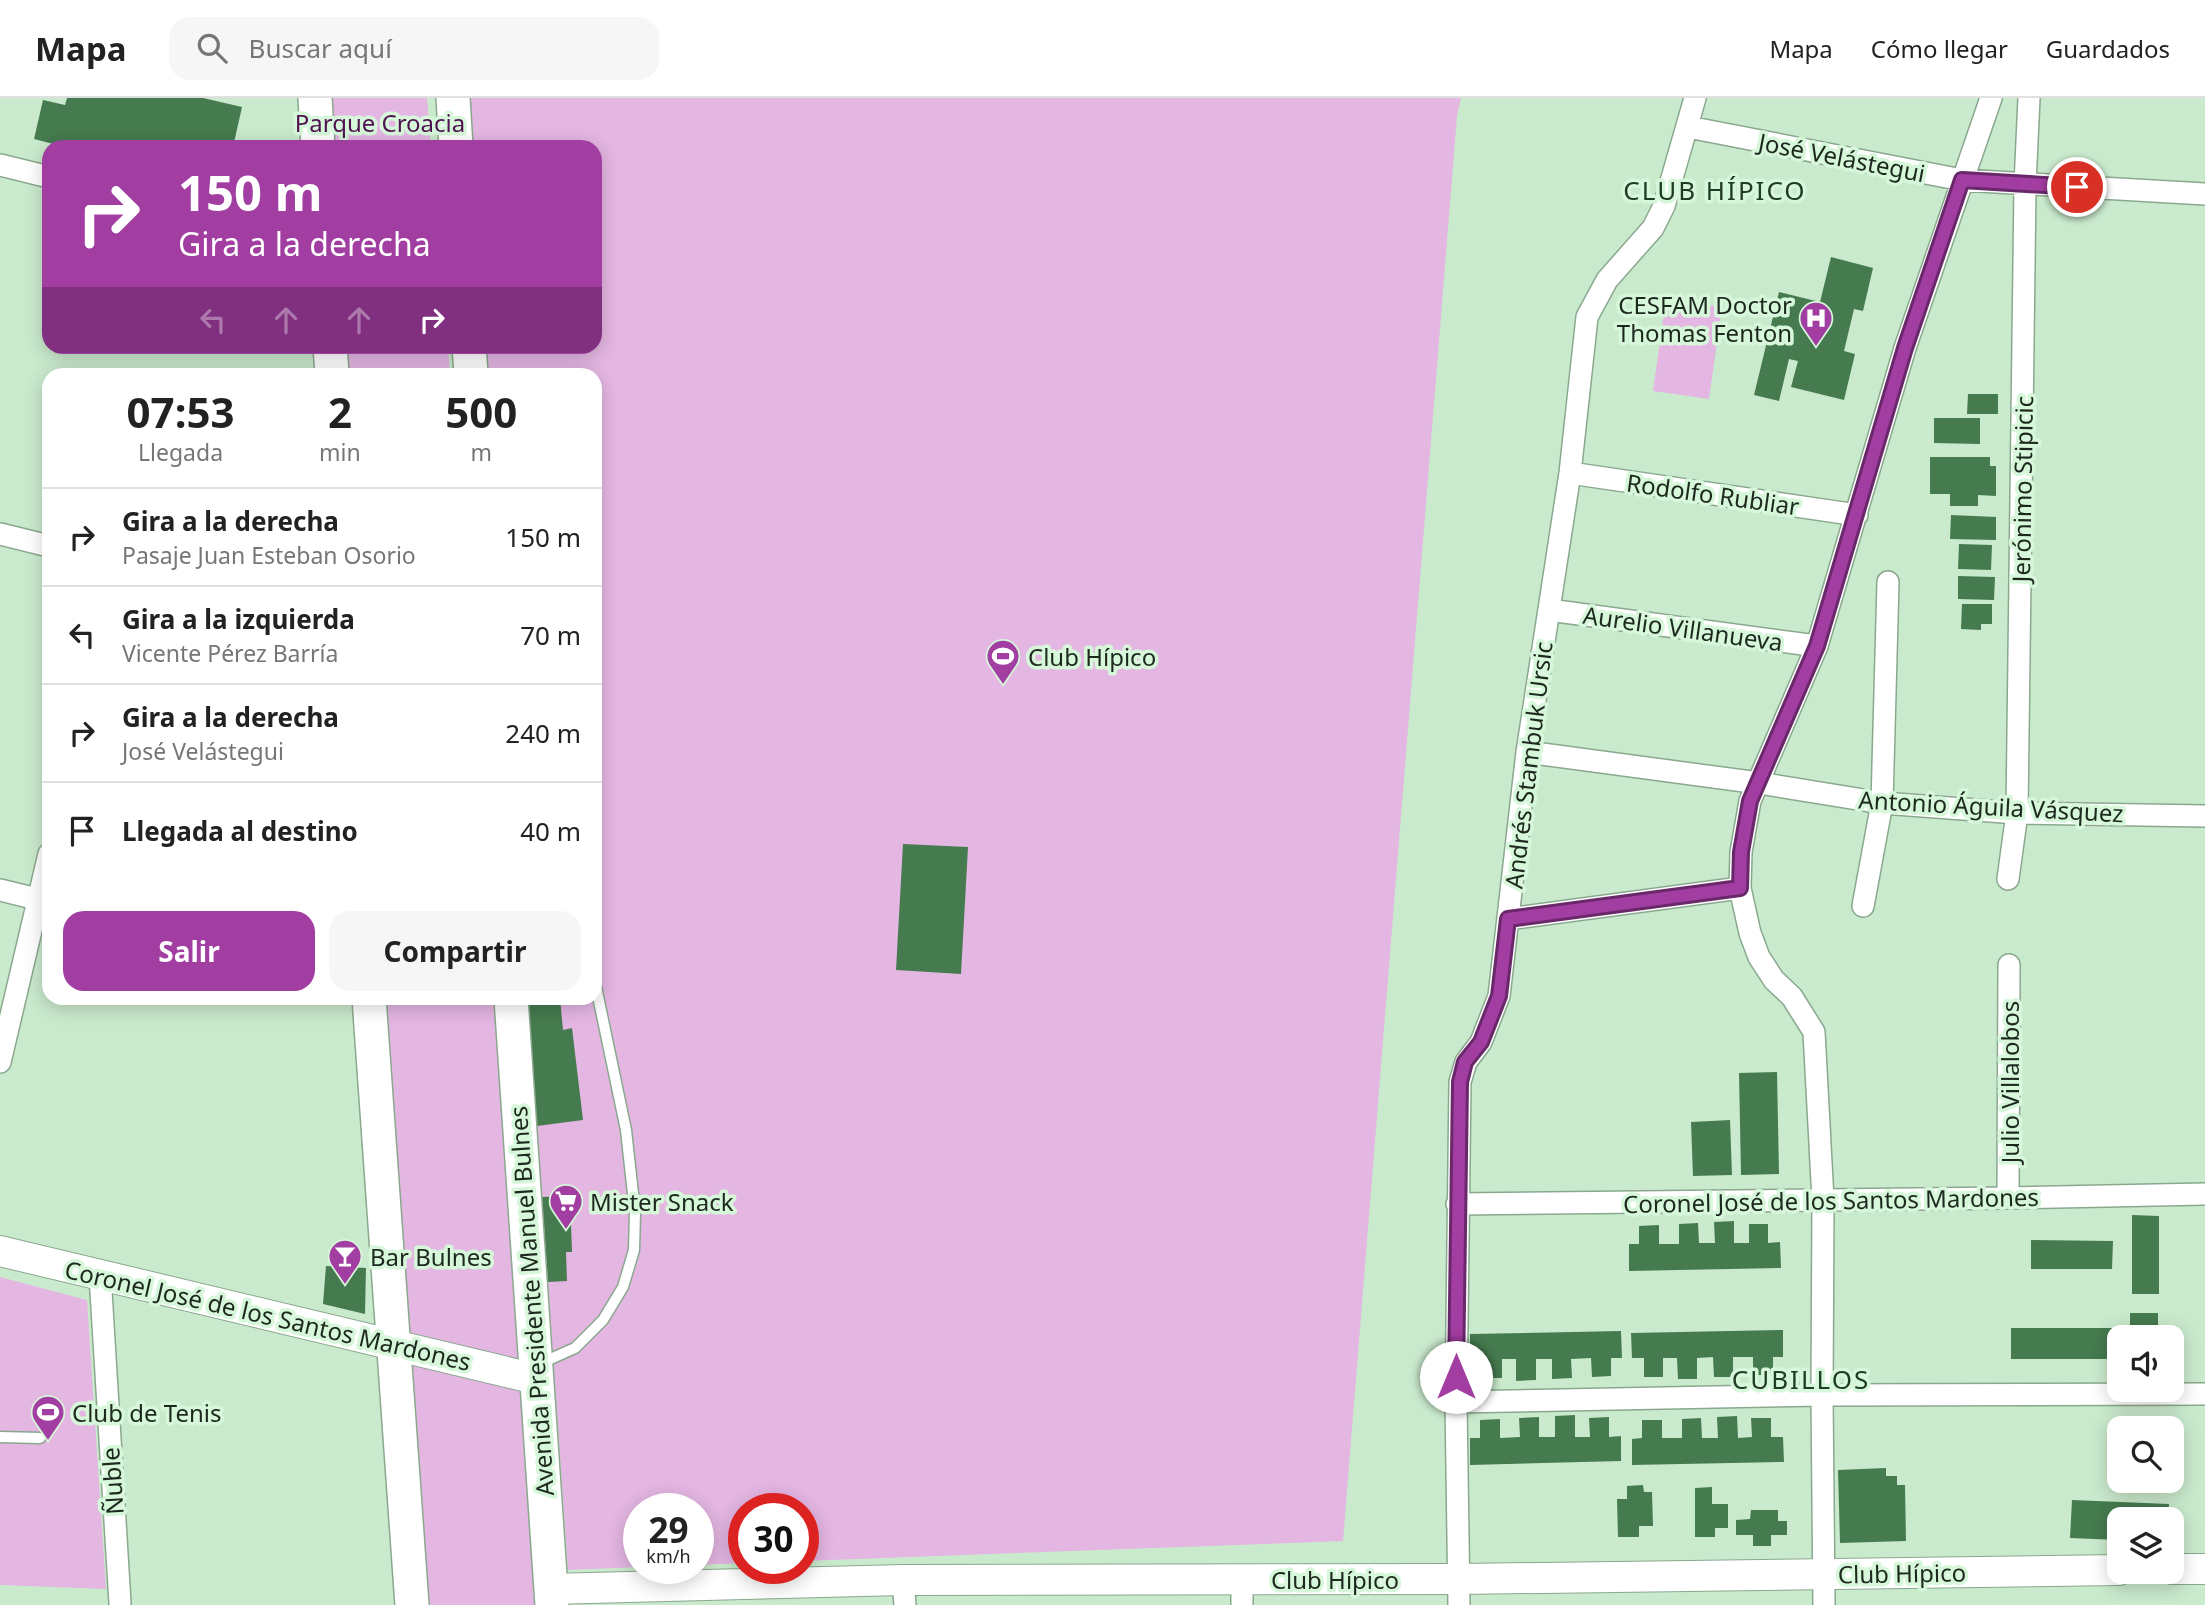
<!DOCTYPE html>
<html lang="es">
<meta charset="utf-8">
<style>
body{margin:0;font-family:"Noto Sans",sans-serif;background:#f6f6f6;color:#222;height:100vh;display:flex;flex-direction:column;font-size:26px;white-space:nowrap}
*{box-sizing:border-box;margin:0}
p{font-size:23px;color:#767676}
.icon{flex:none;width:38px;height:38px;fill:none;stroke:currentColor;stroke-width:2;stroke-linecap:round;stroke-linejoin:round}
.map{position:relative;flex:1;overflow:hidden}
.side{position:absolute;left:42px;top:270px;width:560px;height:637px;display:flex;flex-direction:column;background:#fff;border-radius:21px;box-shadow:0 4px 18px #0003}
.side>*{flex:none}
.guide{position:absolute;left:42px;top:42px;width:560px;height:214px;border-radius:21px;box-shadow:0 4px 18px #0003;background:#a23da1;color:#fff;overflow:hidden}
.tools{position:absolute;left:2107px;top:1227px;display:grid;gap:14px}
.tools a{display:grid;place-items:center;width:77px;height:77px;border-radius:14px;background:#fff;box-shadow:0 4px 18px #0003;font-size:35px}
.speed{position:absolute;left:623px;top:1395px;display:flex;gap:14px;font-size:35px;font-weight:700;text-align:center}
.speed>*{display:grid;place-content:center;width:91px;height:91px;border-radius:50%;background:#fff;box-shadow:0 4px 18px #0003;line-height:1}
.speed small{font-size:18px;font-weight:400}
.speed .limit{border:10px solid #d22;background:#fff;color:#111}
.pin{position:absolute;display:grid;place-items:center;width:60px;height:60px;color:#fff;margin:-30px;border:4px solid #fff;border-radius:50%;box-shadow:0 2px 7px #0007}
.me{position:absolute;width:77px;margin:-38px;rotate:0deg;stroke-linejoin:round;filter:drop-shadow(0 0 5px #0008)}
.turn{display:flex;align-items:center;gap:24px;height:147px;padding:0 21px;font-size:32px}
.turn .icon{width:91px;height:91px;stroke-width:2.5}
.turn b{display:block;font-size:49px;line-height:60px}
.lanes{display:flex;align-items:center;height:66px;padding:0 21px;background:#0003;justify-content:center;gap:35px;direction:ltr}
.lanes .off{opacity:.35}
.eta{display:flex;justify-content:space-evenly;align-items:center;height:119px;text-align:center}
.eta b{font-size:42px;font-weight:700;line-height:49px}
.primary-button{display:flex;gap:14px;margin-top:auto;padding:14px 21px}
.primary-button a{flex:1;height:80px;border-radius:21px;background:#a23da1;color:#fff;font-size:28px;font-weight:700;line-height:80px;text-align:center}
.primary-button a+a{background:#f6f6f6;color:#222}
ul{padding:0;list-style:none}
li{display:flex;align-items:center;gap:21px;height:98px;padding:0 21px;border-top:2px solid #e0e0e0}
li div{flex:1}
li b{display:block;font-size:26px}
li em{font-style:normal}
header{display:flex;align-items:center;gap:42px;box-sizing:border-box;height:98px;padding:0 35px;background:#fff;border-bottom:2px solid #e0e0e0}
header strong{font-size:33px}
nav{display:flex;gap:38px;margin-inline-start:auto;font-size:24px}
.search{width:490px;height:63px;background:#f6f6f6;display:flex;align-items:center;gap:18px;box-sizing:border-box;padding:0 24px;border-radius:21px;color:#767676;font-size:26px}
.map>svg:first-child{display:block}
.green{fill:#e4b6e2}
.building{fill:#457b4e}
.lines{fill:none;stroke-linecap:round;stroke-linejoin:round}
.lane-casing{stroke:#8aa88e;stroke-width:13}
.street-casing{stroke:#8aa88e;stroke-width:24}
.secondary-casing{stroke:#8aa88e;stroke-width:32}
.primary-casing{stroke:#8aa88e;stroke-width:36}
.lane{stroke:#fff;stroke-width:10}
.street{stroke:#fff;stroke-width:21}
.secondary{stroke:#fff;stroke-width:30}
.primary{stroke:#fff;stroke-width:33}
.route-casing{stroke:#692869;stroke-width:18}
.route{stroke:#a23da1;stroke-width:12}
.labels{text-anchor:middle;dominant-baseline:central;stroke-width:7;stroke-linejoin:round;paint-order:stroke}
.park-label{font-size:24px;fill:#501250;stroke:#d7f7da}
.street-label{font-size:24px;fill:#1d291e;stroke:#d7f7da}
.poi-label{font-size:24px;fill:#1d291e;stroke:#d7f7da;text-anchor:start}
.neighbourhood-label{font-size:26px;letter-spacing:2px;fill:#213b25;stroke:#d7f7da}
</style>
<header>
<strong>Mapa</strong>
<div class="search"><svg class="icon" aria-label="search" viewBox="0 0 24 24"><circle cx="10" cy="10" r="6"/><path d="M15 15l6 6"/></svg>Buscar aquí</div>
<nav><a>Mapa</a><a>Cómo llegar</a><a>Guardados</a></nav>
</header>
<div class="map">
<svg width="2205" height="1507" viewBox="0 0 2205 1507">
<rect width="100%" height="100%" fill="#caeacd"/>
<path class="green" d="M331 0H427L431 49H333Z
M467 0H1461L1457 18 1343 1443 803 1463V1410H744V1465L698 1467V1410H639V1469L568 1472 528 900H595V276H484L482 249 595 248V49H470Z
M1666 201 1722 209 1709 301 1653 293Z
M343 249H448L450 276H344Z
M384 900H496L536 1507H425Z
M0 1179 87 1202 106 1491 0 1487Z"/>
<path class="building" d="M67 0H203L242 9 233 49H65L34 41 43 2 65 7Z
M1831 159 1873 170 1863 213 1854 211 1844 253 1855 256 1844 302 1791 289 1798 263 1789 261 1779 303 1754 297 1779 194 1820 204Z
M1968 296H1998V316H1967Z
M1934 320H1980V346L1934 345Z
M1930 359H1990V368H1996V398L1978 397V408H1950V396H1930Z
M1951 417 1996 419V442L1950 441Z
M1959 446 1992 447 1991 472 1958 471Z
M1958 478 1995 479 1994 502 1958 501Z
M1962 506H1992V526H1981V532L1961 531Z
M903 746 968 749 961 876 896 872Z
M528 900H560L563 932 572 930 583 1022 537 1028Z
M1777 974 1779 1076 1741 1077 1739 975Z
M1730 1022 1732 1077 1693 1078 1691 1024Z
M570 1098 572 1154H566L567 1183 548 1184 542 1099Z
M2132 1117 2159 1118V1196H2132Z
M1734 1123V1145H1749V1126H1768V1145L1780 1144 1781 1170 1629 1173V1146H1639V1128L1659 1127V1146H1679V1126L1698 1125 1699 1145H1715L1714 1124Z
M2031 1142 2113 1143 2112 1171H2031Z
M326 1168 366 1170 365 1216 323 1206Z
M2130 1215H2158V1239H2130Z
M2011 1230H2112V1261H2011Z
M1783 1232V1259H1773V1277H1753V1259H1733V1279H1714L1713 1259 1697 1260V1281H1678L1677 1260H1663V1279H1644V1260H1632L1631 1235Z
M1621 1233 1622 1260H1611V1278L1592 1279 1591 1260 1571 1261 1572 1280 1552 1281V1261H1536V1282L1516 1283V1261H1502V1280H1482V1261L1470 1262V1236Z
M1575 1317V1339H1590L1589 1320 1609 1319V1339L1621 1338V1363L1470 1367V1340H1480V1322L1500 1321V1340L1520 1339 1519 1320 1539 1319V1339H1555V1318Z
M1737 1318 1738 1340 1752 1339 1751 1320H1771V1339H1783L1784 1364 1632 1367V1341L1642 1340V1322H1662V1340H1682V1321L1701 1320 1702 1340H1718L1717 1319Z
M1886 1370V1378H1897V1387H1905L1906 1443 1840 1445 1838 1372Z
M1643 1387 1644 1394H1652L1653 1428H1639V1439H1618L1617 1401H1627V1388Z
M1712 1389V1406H1728V1430H1715V1439H1695V1390Z
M2072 1402 2169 1406 2168 1421H2119V1442L2070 1440Z
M1751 1412H1778V1423H1787V1437H1771V1448H1753V1437H1736V1422L1750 1421Z"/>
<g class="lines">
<defs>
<path id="lane" d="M539 1266 575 1250 603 1222 623 1189 634 1152 635 1114 626 1032 595 884
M0 1339 40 1340"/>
<path id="street" d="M1688 29 1962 82 2205 96
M0 67 49 79
M1570 375 1857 417
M0 436 49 448
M1549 512 1817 548
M1527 654 1759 685 1882 705 2017 715 2205 718
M2008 781 2017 715 2025 87 2029 0
M0 792 49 804
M1863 808 1882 705 1888 484
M1508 821 1740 790
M0 964 49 756
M2008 1100 2009 867
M1457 1106 2008 1100 2205 1096
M100 1177 120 1505
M1456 1304 1822 1297 2205 1296
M1242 1480V1507
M903 1482 905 1507
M1459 1507 1456 1304 1460 984 1466 964 1481 944 1499 898 1527 654 1570 375 1587 219 1607 182 1653 130 1664 108 1695 0
M1824 1507 1822 1297 1823 1102 1814 934 1792 899 1774 882 1759 859 1750 835 1740 790 1741 754 1750 703 1817 548 1905 250 1991 0"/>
<path id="secondary" d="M0 1153 536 1281
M2172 1471H2205
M551 1491 903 1482 1460 1481 2119 1472"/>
<path id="primary" d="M315 0 318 49
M453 0 456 49
M330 248 332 276
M469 248 471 276
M369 900 412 1507
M511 900 552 1507"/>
</defs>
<use href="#lane" class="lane-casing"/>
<use href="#street" class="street-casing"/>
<use href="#secondary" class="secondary-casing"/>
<use href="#primary" class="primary-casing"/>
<use href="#lane" class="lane"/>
<use href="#street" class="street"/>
<use href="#secondary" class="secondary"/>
<use href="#primary" class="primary"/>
</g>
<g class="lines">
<defs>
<path id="route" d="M1456 1279 1460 984 1465 964 1481 944 1499 898 1508 821 1740 790 1741 754 1750 703 1817 548 1905 250 1962 82 2077 89"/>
</defs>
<use href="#route" class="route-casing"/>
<use href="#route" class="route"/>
</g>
<defs>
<symbol id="hospital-pin" viewBox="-11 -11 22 30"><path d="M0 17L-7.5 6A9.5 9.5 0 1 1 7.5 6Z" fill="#a23da1" stroke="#d7f7da"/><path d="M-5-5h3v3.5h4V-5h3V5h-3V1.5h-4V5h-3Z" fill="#fff"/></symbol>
<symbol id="stadium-pin" viewBox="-11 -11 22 30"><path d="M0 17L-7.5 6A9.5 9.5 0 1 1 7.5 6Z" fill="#a23da1" stroke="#d7f7da"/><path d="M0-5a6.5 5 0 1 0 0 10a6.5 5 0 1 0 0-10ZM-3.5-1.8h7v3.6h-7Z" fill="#fff"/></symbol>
<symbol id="supermarket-pin" viewBox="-11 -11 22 30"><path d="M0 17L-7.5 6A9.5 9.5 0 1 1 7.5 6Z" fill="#a23da1" stroke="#d7f7da"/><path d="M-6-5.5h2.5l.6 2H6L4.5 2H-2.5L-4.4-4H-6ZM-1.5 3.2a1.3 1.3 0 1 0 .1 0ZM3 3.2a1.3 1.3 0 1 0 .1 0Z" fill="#fff"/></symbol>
<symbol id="bar-pin" viewBox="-11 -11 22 30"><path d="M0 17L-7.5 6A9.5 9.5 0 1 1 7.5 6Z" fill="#a23da1" stroke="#d7f7da"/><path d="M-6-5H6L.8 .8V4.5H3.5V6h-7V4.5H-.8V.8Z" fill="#fff"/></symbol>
</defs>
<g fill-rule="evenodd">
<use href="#hospital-pin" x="1797" y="201" width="38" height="52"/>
<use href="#stadium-pin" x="984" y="539" width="38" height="52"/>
<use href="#supermarket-pin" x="547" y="1084" width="38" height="52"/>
<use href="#bar-pin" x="326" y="1139" width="38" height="52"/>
<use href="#stadium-pin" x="29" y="1295" width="38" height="52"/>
</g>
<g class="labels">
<g class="park-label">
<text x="380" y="24">Parque Croacia</text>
</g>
<g class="street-label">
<text transform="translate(1842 59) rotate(11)">José Velástegui</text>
<text transform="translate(2022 391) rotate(-89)">Jerónimo Stipicic</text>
<text transform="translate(1713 396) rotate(8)">Rodolfo Rubliar</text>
<text transform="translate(1683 530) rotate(8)">Aurelio Villanueva</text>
<text transform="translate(1528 667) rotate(-83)">Andrés Stambuk Ursic</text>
<text transform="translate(1991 708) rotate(3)">Antonio Águila Vásquez</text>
<text transform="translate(2009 984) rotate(-90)">Julio Villalobos</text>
<text transform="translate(1831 1102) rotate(-1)">Coronel José de los Santos Mardones</text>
<text transform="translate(531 1203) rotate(-94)">Avenida Presidente Manuel Bulnes</text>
<text transform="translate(268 1217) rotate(13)">Coronel José de los Santos Mardones</text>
<text transform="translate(112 1383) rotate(-94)">Ñuble</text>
<text transform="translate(1902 1475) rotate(-1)">Club Hípico</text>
<text x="1335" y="1481">Club Hípico</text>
</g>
<g class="poi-label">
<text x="1792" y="206" text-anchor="end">CESFAM Doctor<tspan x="1792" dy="28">Thomas Fenton</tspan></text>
<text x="1028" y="558">Club Hípico</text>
<text x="590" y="1103">Mister Snack</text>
<text x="370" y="1158">Bar Bulnes</text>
<text x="72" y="1314">Club de Tenis</text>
</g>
<g class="neighbourhood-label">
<text x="1715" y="92">CLUB HÍPICO</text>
<text x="1801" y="1281">CUBILLOS</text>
</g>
</g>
</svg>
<div class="tools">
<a><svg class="icon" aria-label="sound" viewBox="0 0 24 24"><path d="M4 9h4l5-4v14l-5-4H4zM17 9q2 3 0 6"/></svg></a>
<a><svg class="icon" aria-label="search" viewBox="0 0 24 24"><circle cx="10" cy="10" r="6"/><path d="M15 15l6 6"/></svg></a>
<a><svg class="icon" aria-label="layers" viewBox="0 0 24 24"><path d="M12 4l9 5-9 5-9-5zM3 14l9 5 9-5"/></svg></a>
</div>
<div class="speed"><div>29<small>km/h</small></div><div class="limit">30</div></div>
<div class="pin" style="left:2077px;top:89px;background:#d93025"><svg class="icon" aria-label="arrive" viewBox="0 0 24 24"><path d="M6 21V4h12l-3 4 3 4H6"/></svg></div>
<svg class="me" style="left:1456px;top:1279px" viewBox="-20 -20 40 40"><circle r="19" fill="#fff"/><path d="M0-13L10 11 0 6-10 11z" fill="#a23da1"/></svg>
<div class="guide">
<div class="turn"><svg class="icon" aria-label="right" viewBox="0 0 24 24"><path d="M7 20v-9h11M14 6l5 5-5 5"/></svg><div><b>150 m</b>Gira a la derecha</div></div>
<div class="lanes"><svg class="icon off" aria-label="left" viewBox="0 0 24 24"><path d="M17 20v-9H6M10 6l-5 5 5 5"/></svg><svg class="icon off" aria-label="ahead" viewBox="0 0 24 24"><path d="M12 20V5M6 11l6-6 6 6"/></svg><svg class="icon off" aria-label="ahead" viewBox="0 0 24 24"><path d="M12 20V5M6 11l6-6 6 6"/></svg><svg class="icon" aria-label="right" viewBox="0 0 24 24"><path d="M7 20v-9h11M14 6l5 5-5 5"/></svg></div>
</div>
<section class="side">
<div class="eta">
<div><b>07:53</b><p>Llegada</p></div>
<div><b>2</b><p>min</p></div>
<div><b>500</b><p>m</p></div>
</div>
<ul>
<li><svg class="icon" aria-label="right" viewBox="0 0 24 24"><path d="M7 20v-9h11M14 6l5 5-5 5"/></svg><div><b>Gira a la derecha</b><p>Pasaje Juan Esteban Osorio</p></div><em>150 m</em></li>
<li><svg class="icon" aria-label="left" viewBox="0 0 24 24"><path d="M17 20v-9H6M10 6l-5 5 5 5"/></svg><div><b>Gira a la izquierda</b><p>Vicente Pérez Barría</p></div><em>70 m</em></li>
<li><svg class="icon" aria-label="right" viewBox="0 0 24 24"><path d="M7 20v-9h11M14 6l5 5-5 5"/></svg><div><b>Gira a la derecha</b><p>José Velástegui</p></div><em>240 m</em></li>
<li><svg class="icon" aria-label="arrive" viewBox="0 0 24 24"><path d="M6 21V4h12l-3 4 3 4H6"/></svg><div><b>Llegada al destino</b></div><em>40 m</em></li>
</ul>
<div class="primary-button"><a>Salir</a><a>Compartir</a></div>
</section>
</div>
